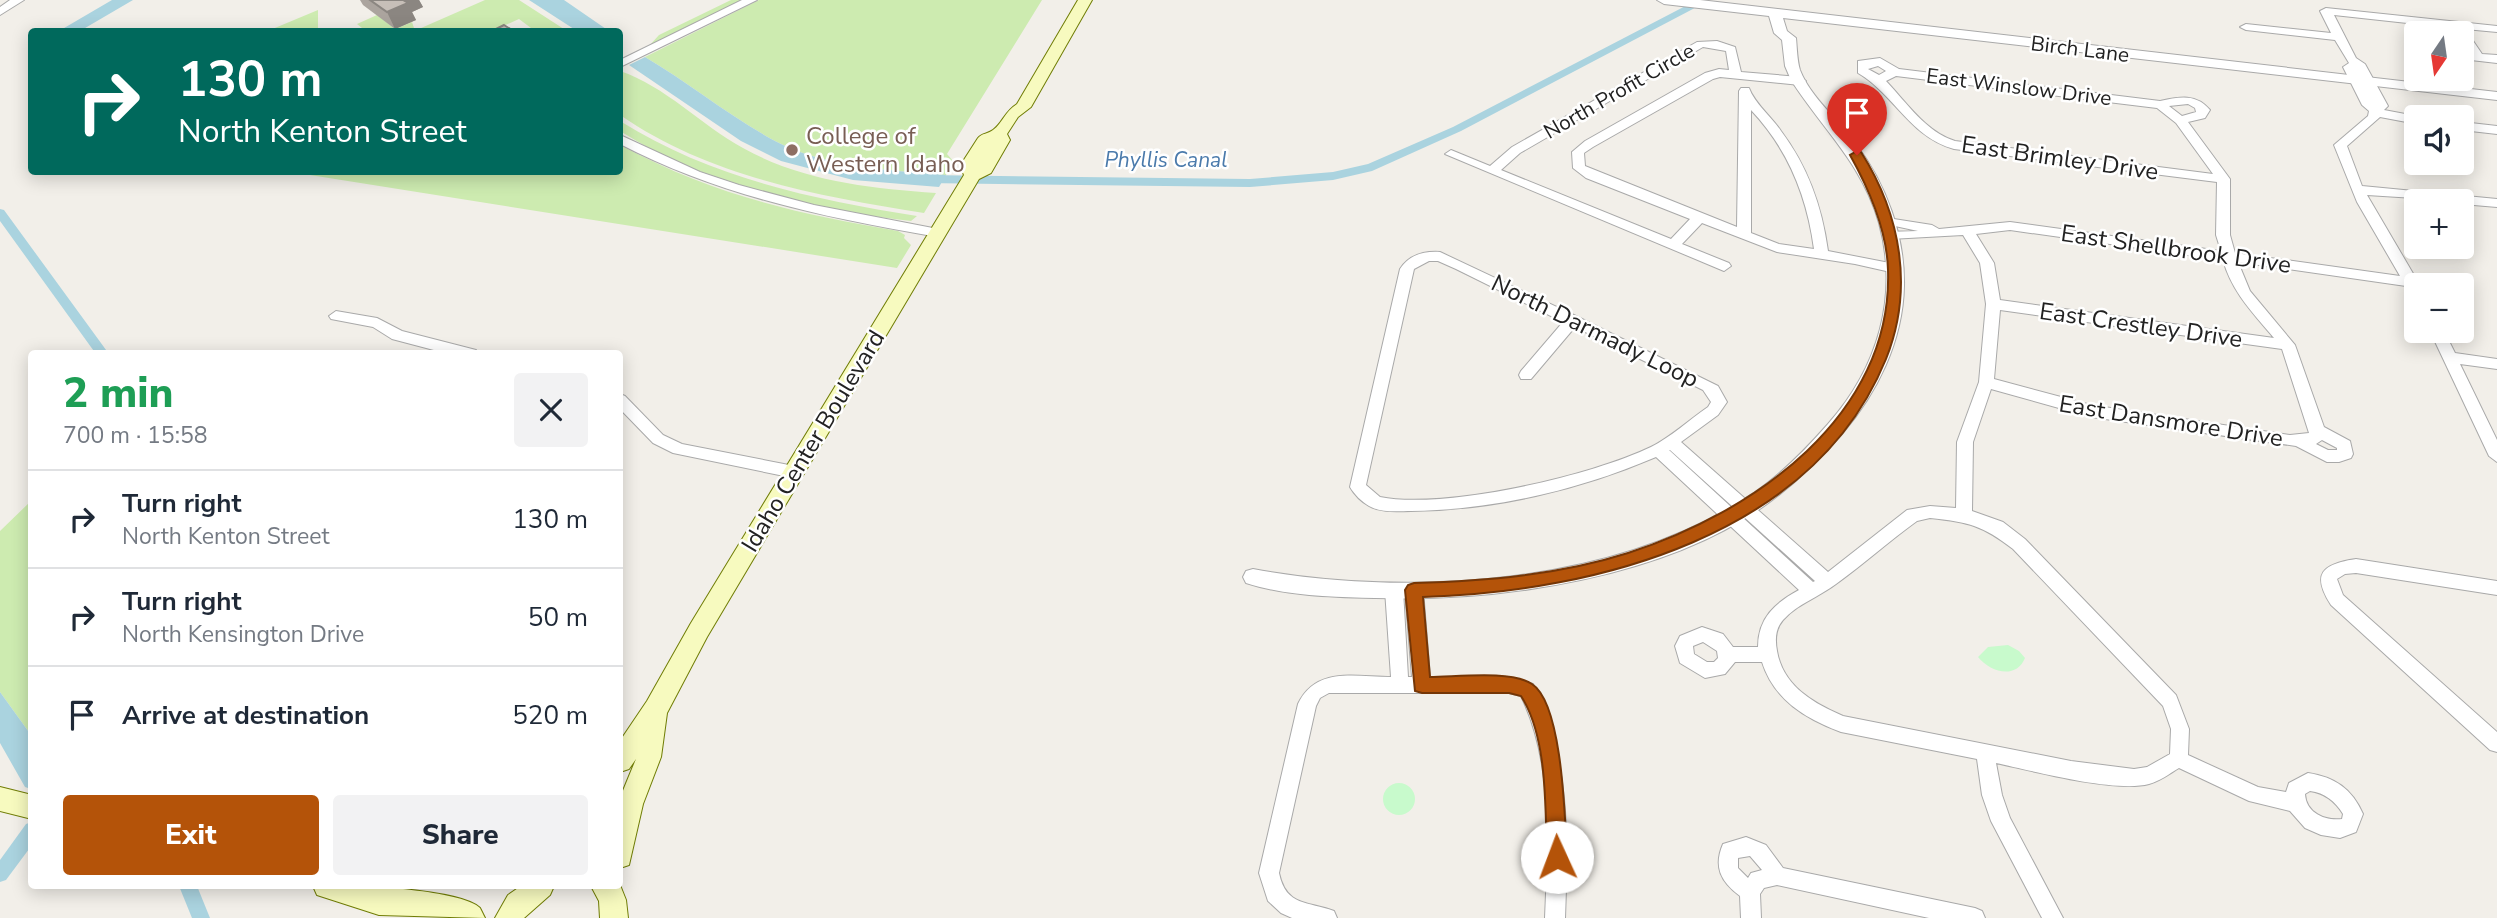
<!DOCTYPE html>
<meta charset="utf-8">
<style>
body{margin:0;font-family:"Nunito Sans",sans-serif;background:#f2f2f3;color:#1f2937;height:100vh;display:flex;flex-direction:column;font-size:26px;white-space:nowrap}
*{box-sizing:border-box;margin:0}
p{font-size:23px;color:#747a83}
.icon{flex:none;width:38px;height:38px;fill:none;stroke:currentColor;stroke-width:2;stroke-linecap:round;stroke-linejoin:round}
.map{position:relative;flex:1;overflow:hidden}
.drawer{position:absolute;left:28px;top:350px;width:595px;height:539px;display:flex;flex-direction:column;background:#fff;border-radius:7px;box-shadow:0 4px 18px #0003}
.drawer>*{flex:none}
.top-card{position:absolute;left:28px;top:28px;width:595px;height:147px;border-radius:7px;box-shadow:0 4px 18px #0003;background:#00695c;color:#fff;overflow:hidden}
.needle{width:46px;rotate:193deg}
.controls{position:absolute;left:2404px;top:21px;display:grid;gap:14px}
.controls a{display:grid;place-items:center;width:70px;height:70px;border-radius:7px;background:#fff;box-shadow:0 4px 18px #0003;font-size:35px}
.pin{position:absolute;display:grid;place-items:center;width:60px;height:60px;color:#fff;margin:-72px -30px;border-radius:50% 50% 50% 0;rotate:-45deg;box-shadow:0 0 7px #0007}
.pin .icon{rotate:45deg}
.me{position:absolute;width:77px;margin:-38px;rotate:358deg;stroke-linejoin:round;filter:drop-shadow(0 0 5px #0008)}
.turn{display:flex;align-items:center;gap:24px;height:147px;padding:0 35px;font-size:32px}
.turn .icon{width:91px;height:91px;stroke-width:2.5}
.turn b{display:block;font-size:49px;line-height:60px}
.round{display:grid;place-items:center;flex:none;width:74px;height:74px;border-radius:7px;background:#f2f2f3}
.headline{display:flex;align-items:center;justify-content:space-between;height:119px;padding:0 35px}
h1{font-size:42px;font-weight:800;line-height:52px;color:#1e9e55}
.action{display:flex;gap:14px;margin-top:auto;padding:14px 35px}
.action a{flex:1;height:80px;border-radius:7px;background:#b45309;color:#fff;font-size:28px;font-weight:800;line-height:80px;text-align:center}
.action a+a{background:#f2f2f3;color:#1f2937}
ul{padding:0;list-style:none}
li{display:flex;align-items:center;gap:21px;height:98px;padding:0 35px;border-top:2px solid #e0e1e3}
li div{flex:1}
li b{display:block;font-size:26px}
li em{font-style:normal}
.map>svg:first-child{display:block}
.grass{fill:#cdebb0}
.park{fill:#c8facc}
.water{fill:#aad3df}
.lines{fill:none;stroke-linecap:round;stroke-linejoin:round}
.canal{fill:#aad3df;fill-rule:evenodd}
.minor-casing{stroke:#a9a9a9;stroke-width:2}
.tertiary-casing{stroke:#a9a9a9;stroke-width:2}
.secondary-casing{stroke:#707d05;stroke-width:2}
.minor{fill:#fff;fill-rule:evenodd}
.tertiary{fill:#fff;fill-rule:evenodd}
.secondary{fill:#f7fabf;fill-rule:evenodd}
.wall{fill:#aba49e}
.shaded-wall{fill:#8b8681}
.building{fill:#c7bfb8;stroke:#8b8681;stroke-width:2}
.route{fill:#b45309;stroke:#753606;stroke-width:2}
.education-dot{fill:#8d6e63;stroke:#fff;stroke-width:2.5}
.labels{text-anchor:middle;dominant-baseline:central;stroke-width:5;stroke-linejoin:round;paint-order:stroke}
.far-street-label{font-size:21px;fill:#222;stroke:#fff}
.far-water-label{font-size:21px;font-style:italic;fill:#4a7aab;stroke:#fff}
.education-label{font-size:24px;fill:#785e54;stroke:#fff;text-anchor:start}
.street-label{font-size:24px;fill:#222;stroke:#fff}
</style>
<div class="map">
<svg width="2497" height="918" viewBox="0 0 2497 918">
<rect width="100%" height="100%" fill="#f2efe9"/>
<path class="grass" d="M485 0H519L567 31H535L519 19 492 31 412 32Z
M731 0H743L649 46 659 35Z
M759 0H1042L947 154 954 162 946 175C890 170 826 168 775 141 729 116 689 83 645 57Z
M318 10V29L313 31 270 30Z
M377 15 395 29 412 22 414 28 406 31 367 32 357 24Z
M620 71C665 86 701 125 743 148 802 181 869 188 936 193L924 213C818 196 710 177 620 115Z
M620 121C711 178 812 199 917 216L911 221C811 210 705 185 620 131Z
M620 145C714 195 794 213 898 231L905 235 904 238 911 245 897 268 291 172 380 174 400 172H620Z
M31 501V735L0 692V531Z"/>
<path class="park" d="M2008 645 2019 651 2025 658C2016 680 1990 672 1978 657L1988 647Z
M1383 799a16 16 0 1 1 32 0a16 16 0 1 1-32 0Z"/>
<path class="water" d="M112 0H133L80 31H59Z
M529 0H564L609 31H577Z
M645 57C689 83 729 116 775 141 826 168 890 170 946 175L939 187 853 180 781 161 741 141 629 65Z
M0 692 31 735V789L25 787 0 743Z"/>
<g class="lines">
<path class="canal" d="M1697 0H1710L1461 131 1372 171 1333 180 1250 187 924 183 918 179 924 175 1250 179 1333 172 1368 164 1453 127Z
M0 209 4 210 109 354H96L0 221Z
M32 822V845L6 880 0 882V860L26 824Z
M179 886H197L210 918H192Z"/>
<defs>
<path id="minor" d="M10 0H24L0 15V7Z
M742 0H757L620 67V60Z
M2326 8 2497 26V32L2465 29 2482 54 2497 55V63L2462 59V52H2469L2462 42V33H2457L2453 28 2334 15 2356 58 2365 64 2388 106 2384 110 2421 117H2417V124L2380 117 2347 146 2362 186 2497 199V207L2462 204V201L2367 195 2418 282 2417 298 2412 296 2406 286 2238 262 2250 291 2295 345 2324 427 2350 441 2353 454 2351 458 2339 462H2327L2296 446 2091 417 1991 389 1973 442 1972 511 2003 522 2025 539 2176 695 2189 729 2188 755 2258 787 2286 792 2289 783 2308 773C2335 777 2352 789 2363 814L2356 832 2340 838 2321 835 2305 828 2290 811 2249 801 2179 768C2169 774 2160 781 2149 784 2116 793 2033 771 1996 763L2002 795 2010 818 2063 918H2042L1991 821 1982 795 1977 759 1841 732C1806 719 1774 700 1762 662H1735L1725 674 1705 678 1680 663 1675 646 1680 636 1702 627 1723 634 1733 647H1758C1758 618 1775 603 1799 590L1656 457C1579 490 1494 510 1411 511 1398 511 1381 513 1369 506 1362 502 1354 494 1350 487L1400 269C1409 255 1423 251 1440 252L1578 317 1718 386 1727 402 1718 415 1681 442 1828 572 1907 510 1930 506 1956 508 1957 442 1979 382 1986 304 1980 263 1963 235 1890 239 1883 235 1885 232 1918 231 1881 223V217L1932 225 1939 229 2010 222 2221 251 2216 235 2217 182 1954 149C1910 137 1895 95 1858 73V61L1880 58 1899 69 2160 101C2179 97 2196 93 2210 110L2205 118 2188 122 2230 179V235L2235 253 2400 276 2357 202 2334 145 2368 116 2369 111 2362 105 2343 67 2349 63 2335 40 2246 30 2240 27 2246 24 2331 33 2320 11ZM1878 66 1886 71 1879 75 1868 69ZM1896 76 2157 108 2176 123 2213 174 1955 141C1926 132 1907 103 1886 81ZM2188 104 2195 108 2196 112 2182 116 2169 106ZM2010 230 2223 260C2232 292 2253 313 2274 338L2000 300 1994 263 1976 234ZM1429 261H1438L1456 269 1563 322 1521 371 1519 375 1521 379H1531L1575 327 1703 390 1711 402 1708 407C1689 420 1671 437 1651 447 1591 476 1444 510 1380 497L1366 485 1414 269ZM2000 310 2282 349 2309 433 2290 435 2091 405 1994 379ZM2322 440 2337 448V450H2328L2316 444ZM1669 450H1670L1815 581 1813 582ZM1930 518C1968 522 1982 525 2013 549L2163 706 2171 729 2170 754 2147 767 2134 769 2071 761 1843 716C1813 703 1783 686 1777 651 1775 640 1775 629 1783 620 1797 604 1819 597 1836 584 1864 564 1889 541 1917 521ZM1703 642 1717 651 1718 658 1714 662H1707L1694 654 1693 646ZM2310 791C2325 793 2335 801 2343 814L2342 819C2325 821 2306 813 2305 794Z
M1717 41 1735 47 1741 72 1800 77 1806 81 1800 85 1720 77 1713 79 1593 147 1584 153 1585 166 1737 227 1739 91 1741 88H1749C1755 104 1771 116 1781 131 1808 167 1822 206 1828 251L1900 265 1902 268 1900 271 1895 273 1855 264 1777 252 1702 223 1682 244 1729 263 1731 266 1724 271 1445 154 1451 150 1490 166 1512 147 1697 42ZM1703 47 1726 51 1729 70 1719 69 1705 73 1585 141 1572 152 1573 168 1586 178 1690 219 1671 239 1501 170 1520 153ZM1751 110C1788 149 1807 196 1814 249L1779 244 1751 233Z
M2462 122 2497 126V134L2462 130Z
M620 135 700 172 739 185 814 205 938 229 945 233 938 237C827 218 720 196 620 144Z
M336 311 377 318 402 331 476 350 478 354H449L392 339 373 327 331 319 329 316Z
M2430 331H2444L2455 353 2497 359V369L2460 364 2497 440V462L2489 456Z
M620 394 625 396 663 435 682 444 794 466 800 468 802 472 800 476 794 478 673 453 653 443 620 409Z
M2356 559 2497 581V595L2356 573 2345 574 2337 579 2343 595 2497 732V752L2490 750 2331 605C2311 574 2322 564 2356 559Z
M1394 583 1400 585 1403 590 1408 677H1412L1405 590 1408 585 1414 583 1420 585 1423 590 1430 677H1509L1533 684C1570 758 1568 838 1565 918H1545C1548 845 1554 764 1521 696L1509 693H1329L1320 698 1316 706 1279 873C1286 907 1308 901 1334 911L1337 918H1292L1281 913 1268 901 1259 873 1298 704C1316 666 1355 677 1391 677L1385 590 1388 585Z
M1746 837 1766 845 1783 868 1975 908 1982 911 1985 918H1929L1777 885 1764 888 1760 894 1761 918H1741L1740 896C1721 882 1713 867 1723 844ZM1750 856 1762 870 1751 873 1748 878 1738 868V858Z"/>
<path id="tertiary" d="M1657 0H1700L2497 92V100L1783 18 1787 31 1796 38C1797 48 1797 60 1800 70 1811 98 1839 120 1856 144 1886 184 1905 235 1904 286 1903 341 1877 393 1842 434 1820 459 1798 481 1771 501 1668 578 1501 602 1375 598 1333 597 1286 596 1246 583L1243 577 1246 571 1253 569C1412 598 1618 585 1755 492 1783 473 1806 449 1828 424 1878 368 1899 296 1879 223 1862 163 1823 130 1791 80L1785 66 1782 40 1774 33 1769 16 1664 4Z"/>
<path id="secondary" d="M1078 0H1092L1031 107 1018 117 1007 134 1010 140 991 173 979 179 954 221 707 637 667 713 661 757 643 804 629 865 620 868V798L636 759 629 769 620 772V741L647 701 691 623 964 175 960 166 978 138C982 133 988 134 993 130 1003 123 1004 112 1017 104Z
M0 787 32 795V819L0 811Z
M620 885 626 900 628 918H600L599 901 591 886Z
M313 886C340 883 462 889 480 908 481 910 484 916 485 918L379 915 317 895Z
M521 886H554L550 895 524 918H495L508 895Z"/>
</defs>
<use href="#minor" class="minor-casing"/>
<use href="#tertiary" class="tertiary-casing"/>
<use href="#secondary" class="secondary-casing"/>
<use href="#minor" class="minor"/>
<use href="#tertiary" class="tertiary"/>
<use href="#secondary" class="secondary"/>
</g>
<path class="wall" d="M360 0H419L423 7 412 12 416 20 395 29 363 5Z"/>
<path class="shaded-wall" d="M400 0H419L423 7 412 12 416 20 395 29 387 12Z"/>
<path class="building" d="M370 0H403L408 3 387 12Z
M504 25 515 32H490Z"/>
<path class="route" d="M1857 151 1861 152C1901 215 1914 289 1886 359 1814 536 1596 592 1423 597L1430 677C1456 677 1511 670 1532 684 1563 704 1565 822 1567 857L1564 864 1557 866 1550 864 1547 857C1545 808 1548 738 1521 696L1509 693H1422L1415 691 1405 590 1408 585 1414 583C1486 581 1559 575 1628 553 1753 513 1893 416 1888 270 1887 230 1869 189 1850 155Z"/>
<circle class="education-dot" cx="792" cy="150" r="7"/>
<g class="labels">
<g class="far-street-label">
<text transform="translate(2080 49) rotate(7)">Birch Lane</text>
<text transform="translate(2019 87) rotate(7)">East Winslow Drive</text>
<text transform="translate(1619 91) rotate(-30)">North Profit Circle</text>
</g>
<g class="far-water-label">
<text x="1166" y="160">Phyllis Canal</text>
</g>
<g class="education-label">
<text x="806" y="136">College of<tspan x="806" dy="28">Western Idaho</tspan></text>
</g>
<g class="street-label">
<text transform="translate(2060 158) rotate(8)">East Brimley Drive</text>
<text transform="translate(2176 249) rotate(8)">East Shellbrook Drive</text>
<text transform="translate(2141 325) rotate(8)">East Crestley Drive</text>
<text transform="translate(1595 331) rotate(26)">North Darmady Loop</text>
<text transform="translate(2171 421) rotate(9)">East Dansmore Drive</text>
<text transform="translate(813 441) rotate(-59)">Idaho Center Boulevard</text>
</g>
</g>
</svg>
<div class="controls">
<a><svg class="needle" viewBox="-14 -14 28 28"><path d="M0-13l5 13h-10z" fill="#e53935"/><path d="M0 13l5-13h-10z" fill="#747a83"/></svg></a>
<a><svg class="icon" aria-label="sound" viewBox="0 0 24 24"><path d="M4 9h4l5-4v14l-5-4H4zM17 9q2 3 0 6"/></svg></a>
<a>+</a>
<a>−</a>
</div>
<div class="pin" style="left:1857px;top:155px;background:#d93025"><svg class="icon" aria-label="arrive" viewBox="0 0 24 24"><path d="M6 21V4h12l-3 4 3 4H6"/></svg></div>
<svg class="me" style="left:1557px;top:857px" viewBox="-20 -20 40 40"><circle r="19" fill="#fff"/><path d="M0-13L10 11 0 6-10 11z" fill="#b45309"/></svg>
<div class="top-card">
<div class="turn"><svg class="icon" aria-label="right" viewBox="0 0 24 24"><path d="M7 20v-9h11M14 6l5 5-5 5"/></svg><div><b>130 m</b>North Kenton Street</div></div>
</div>
<section class="drawer">
<div class="headline"><div><h1>2 min</h1><p>700 m · 15:58</p></div><a class="round"><svg class="icon" aria-label="close" viewBox="0 0 24 24"><path d="M6 6l12 12M18 6L6 18"/></svg></a></div>
<ul>
<li><svg class="icon" aria-label="right" viewBox="0 0 24 24"><path d="M7 20v-9h11M14 6l5 5-5 5"/></svg><div><b>Turn right</b><p>North Kenton Street</p></div><em>130 m</em></li>
<li><svg class="icon" aria-label="right" viewBox="0 0 24 24"><path d="M7 20v-9h11M14 6l5 5-5 5"/></svg><div><b>Turn right</b><p>North Kensington Drive</p></div><em>50 m</em></li>
<li><svg class="icon" aria-label="arrive" viewBox="0 0 24 24"><path d="M6 21V4h12l-3 4 3 4H6"/></svg><div><b>Arrive at destination</b></div><em>520 m</em></li>
</ul>
<div class="action"><a>Exit</a><a>Share</a></div>
</section>
</div>
